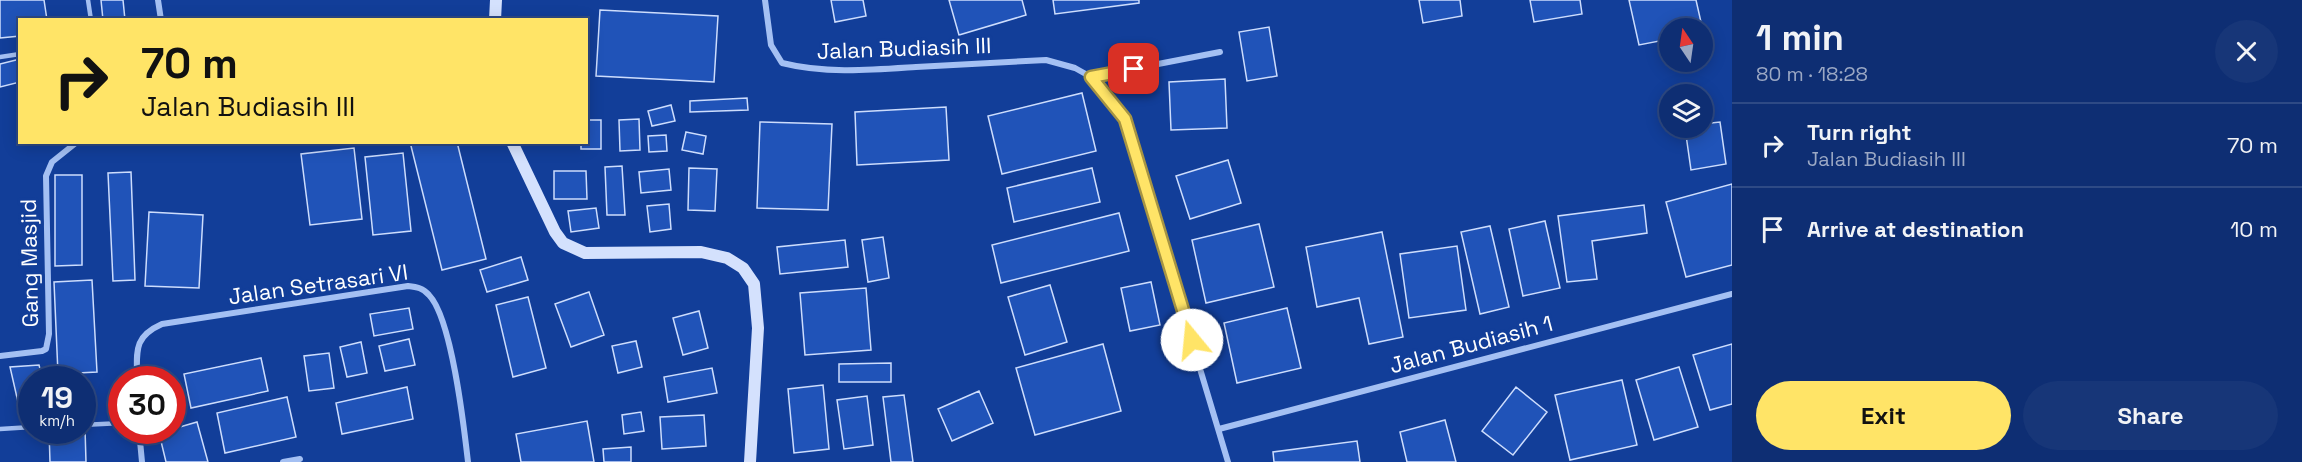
<!DOCTYPE html>
<meta charset="utf-8">
<style>
body{margin:0;font-family:"Space Grotesk",sans-serif;background:#173678;color:#f1f3f6;height:100vh;display:flex;flex-direction:column;font-size:22px;white-space:nowrap}
*{box-sizing:border-box;margin:0}
p{font-size:20px;color:#9ba8c4}
.icon{flex:none;width:33px;height:33px;fill:none;stroke:currentColor;stroke-width:2;stroke-linecap:round;stroke-linejoin:round}
.map{position:relative;flex:1;overflow:hidden}
.panel{display:flex;flex-direction:column;background:#0e2e73;width:570px}
.panel>*{flex:none}
.guide{position:absolute;left:18px;top:18px;width:570px;height:126px;border-radius:0px;box-shadow:0 3px 15px #0003,0 0 0 2px #2e4a85;background:#ffe467;color:#111;overflow:hidden}
.needle{width:39px;rotate:347deg}
.controls{position:absolute;left:1659px;top:18px;display:grid;gap:12px}
.controls a{display:grid;place-items:center;width:54px;height:54px;border-radius:50%;background:#0e2e73;box-shadow:0 3px 15px #0003,0 0 0 2px #2e4a85;font-size:30px}
.speed{position:absolute;left:18px;top:366px;display:flex;gap:12px;font-size:30px;font-weight:700;text-align:center}
.speed>*{display:grid;place-content:center;width:78px;height:78px;border-radius:50%;background:#0e2e73;box-shadow:0 3px 15px #0003,0 0 0 2px #2e4a85;line-height:1}
.speed small{font-size:15px;font-weight:400}
.speed .limit{border:9px solid #d22;background:#fff;color:#111}
.pin{position:absolute;display:grid;place-items:center;width:51px;height:51px;color:#fff;margin:-26px;border-radius:12px;box-shadow:0 3px 9px #0006}
.me{position:absolute;width:66px;margin:-33px;rotate:343deg;stroke-linejoin:round;filter:drop-shadow(0 0 4px #0008)}
.turn{display:flex;align-items:center;gap:21px;height:126px;padding:0 24px;font-size:27px}
.turn .icon{width:78px;height:78px;stroke-width:2.5}
.turn b{display:block;font-size:42px;line-height:51px}
.round{display:grid;place-items:center;flex:none;width:63px;height:63px;border-radius:32px;background:#173678}
.summary{display:flex;align-items:center;justify-content:space-between;height:102px;padding:0 24px}
h1{font-size:36px;font-weight:600;line-height:45px}
.action{display:flex;gap:12px;margin-top:auto;padding:12px 24px}
.action a{flex:1;height:69px;border-radius:36px;background:#ffe467;color:#111;font-size:24px;font-weight:600;line-height:69px;text-align:center}
.action a+a{background:#173678;color:#f1f3f6}
ul{padding:0;list-style:none}
li{display:flex;align-items:center;gap:18px;height:84px;padding:0 24px;border-top:2px solid #2e4a85}
li div{flex:1}
li b{display:block;font-size:22px}
li em{font-style:normal}
main{display:flex;flex:1;min-height:0}
.map>svg:first-child{display:block}
.building{fill:#2053b8;stroke:#cdddfd;stroke-width:1.5}
.lines{fill:none;stroke-linecap:round;stroke-linejoin:round}
.lane{stroke:#a4c0f3;stroke-width:4.5}
.street{stroke:#a4c0f3;stroke-width:6}
.secondary{stroke:#d4e1fd;stroke-width:12}
.route-casing{stroke:#a69443;stroke-width:15}
.route{stroke:#ffe467;stroke-width:10}
.labels{text-anchor:middle;dominant-baseline:central;stroke-width:6;stroke-linejoin:round;paint-order:stroke}
.street-label{font-size:22px;fill:#fff;stroke:#123e99}
</style>
<main>
<div class="map">
<svg width="1732" height="462" viewBox="0 0 1732 462">
<rect width="100%" height="100%" fill="#123e99"/>
<path class="building" d="M0 0H44L47 20H20V36L0 38Z
M101 0H123L125 20H103Z
M831 0H863L866 16 835 22Z
M949 0H1022L1026 15 959 35Z
M1053 0H1139V3L1055 14Z
M1419 0H1460L1462 16 1423 23Z
M1530 0H1580L1582 14 1534 22Z
M1629 0H1696L1703 31 1702 28H1670V39L1639 45Z
M600 10 718 16 714 82 596 76Z
M1269 27 1277 76 1247 81 1239 32Z
M20 59V82L0 87V64Z
M1225 79 1227 128 1171 130 1169 82Z
M1082 93 1096 151 1002 174 988 116Z
M747 98 748 110 690 112V101Z
M671 105 675 121 652 126 648 111Z
M946 107 949 160 857 165 855 112Z
M639 119 640 150 620 151 619 120Z
M586 120H601V149H581V142H586Z
M760 122 832 124 828 210 757 208Z
M1720 122 1726 164 1691 170 1685 128H1702V124Z
M686 132 706 136 703 154 682 150Z
M666 135 667 151 649 152 648 136Z
M410 142H457L486 259 442 270Z
M354 148 362 219 310 225 301 154Z
M403 153 411 231 373 235 365 157Z
M1228 160 1241 203 1190 219 1176 176Z
M622 166 625 215H607L605 167Z
M689 168 717 169 715 211 688 210Z
M1092 168 1100 202 1014 222 1007 188Z
M669 169 671 190 641 193 639 172Z
M554 171H586L587 199H554Z
M131 172 135 280 113 281 108 173Z
M55 175H82V265L55 266Z
M1732 184V265L1686 277 1666 202Z
M669 204 671 229 650 232 647 206Z
M1644 205 1647 233 1592 241 1597 279 1567 282 1558 216Z
M596 208 599 228 571 232 568 211Z
M149 212 203 215 199 288 145 286Z
M1119 213 1129 251 1001 283 992 245Z
M1545 221 1560 288 1523 296 1509 229Z
M1259 224 1274 287 1206 303 1192 240Z
M1490 226 1509 307 1480 314 1461 232Z
M1382 232 1403 337 1369 344 1359 298 1317 307 1306 247Z
M883 237 889 278 868 282 862 240Z
M845 240 848 267 780 274 777 247Z
M1457 246 1466 310 1409 318 1400 254Z
M521 257 528 280 487 292 480 270Z
M92 280 97 372 58 374 54 282Z
M1151 282 1160 325 1130 331 1121 288Z
M1050 285 1067 342 1025 355 1008 297Z
M866 288 871 350 805 355 800 293Z
M589 292 604 335 571 347 555 304Z
M528 297 546 368 513 377 496 305Z
M409 308 413 329 374 336 370 314Z
M1287 308 1301 368 1237 383 1224 323Z
M699 311 708 348 683 355 673 318Z
M409 339 415 365 385 371 379 346Z
M636 341 642 367 618 373 612 346Z
M361 342 367 373 347 377 340 347Z
M1103 344 1121 411 1035 435 1016 368Z
M1732 344V404L1710 410 1693 355Z
M329 353 334 388 309 391 304 356Z
M261 358 268 391 191 408 184 374Z
M891 363V382H839V364Z
M39 365 43 380H32V422L23 424 10 367Z
M1679 367 1698 427 1654 440 1636 380Z
M712 368 717 393 668 402 664 377Z
M1622 380 1637 445 1570 460 1555 395Z
M823 385 829 449 794 453 788 389Z
M407 387 413 419 342 434 336 403Z
M1516 387 1547 412 1513 455 1482 431Z
M92 391 95 415 82 416V392Z
M979 391 993 423 952 441 938 409Z
M904 395 913 462H891L883 397Z
M867 396 873 445 844 449 837 400Z
M287 397 296 437 225 453 217 413Z
M641 412 644 431 624 434 622 415Z
M704 415 706 446 662 449 660 417Z
M1445 420 1456 462H1407L1400 432Z
M587 421 594 462H521L516 434Z
M197 422 208 462H166L159 433Z
M82 428H85L86 462H50L49 430H82Z
M1357 441 1360 462H1274L1273 452Z
M631 447V462H604L603 449Z"/>
<g class="lines">
<path class="lane" d="M88 0 91 20
M0 57 20 54
M82 425 122 423
M0 429 32 427"/>
<path class="street" d="M158 0 161 20
M765 0 771 45 782 63C826 74 871 70 916 67 959 65 1003 62 1046 60L1075 68 1091 77 1125 119 1228 462
M1091 77 1220 52
M0 356 42 351 46 349 49 334 46 176 52 162 77 142
M137 380C137 351 133 337 162 324L408 286C417 287 423 288 429 295 452 319 464 427 468 462
M1219 429 1732 294
M139 430 142 462
M283 462 300 459"/>
<path class="secondary" d="M495 20 496 0
M512 142 555 232 563 243 585 253 701 252 727 258 743 268 754 284 758 328 750 462"/>
</g>
<g class="lines">
<defs>
<path id="route" d="M1134 69 1091 77 1125 119 1192 340"/>
</defs>
<use href="#route" class="route-casing"/>
<use href="#route" class="route"/>
</g>
<g class="labels">
<g class="street-label">
<text transform="translate(904 48) rotate(-2)">Jalan Budiasih III</text>
<text transform="translate(29 263) rotate(-91)">Gang Masjid</text>
<text transform="translate(318 284) rotate(-8)">Jalan Setrasari VI</text>
<text transform="translate(1471 344) rotate(-15)">Jalan Budiasih 1</text>
</g>
</g>
</svg>
<div class="controls">
<a><svg class="needle" viewBox="-14 -14 28 28"><path d="M0-13l5 13h-10z" fill="#e53935"/><path d="M0 13l5-13h-10z" fill="#9ba8c4"/></svg></a>
<a><svg class="icon" aria-label="layers" viewBox="0 0 24 24"><path d="M12 4l9 5-9 5-9-5zM3 14l9 5 9-5"/></svg></a>
</div>
<div class="speed"><div>19<small>km/h</small></div><div class="limit">30</div></div>
<div class="pin" style="left:1134px;top:69px;background:#d93025"><svg class="icon" aria-label="arrive" viewBox="0 0 24 24"><path d="M6 21V4h12l-3 4 3 4H6"/></svg></div>
<svg class="me" style="left:1192px;top:340px" viewBox="-20 -20 40 40"><circle r="19" fill="#fff"/><path d="M0-13L10 11 0 6-10 11z" fill="#ffe467"/></svg>
<div class="guide">
<div class="turn"><svg class="icon" aria-label="right" viewBox="0 0 24 24"><path d="M7 20v-9h11M14 6l5 5-5 5"/></svg><div><b>70 m</b>Jalan Budiasih III</div></div>
</div>
</div>
<section class="panel">
<div class="summary"><div><h1>1 min</h1><p>80 m · 18:28</p></div><a class="round"><svg class="icon" aria-label="close" viewBox="0 0 24 24"><path d="M6 6l12 12M18 6L6 18"/></svg></a></div>
<ul>
<li><svg class="icon" aria-label="right" viewBox="0 0 24 24"><path d="M7 20v-9h11M14 6l5 5-5 5"/></svg><div><b>Turn right</b><p>Jalan Budiasih III</p></div><em>70 m</em></li>
<li><svg class="icon" aria-label="arrive" viewBox="0 0 24 24"><path d="M6 21V4h12l-3 4 3 4H6"/></svg><div><b>Arrive at destination</b></div><em>10 m</em></li>
</ul>
<div class="action"><a>Exit</a><a>Share</a></div>
</section>
</main>
